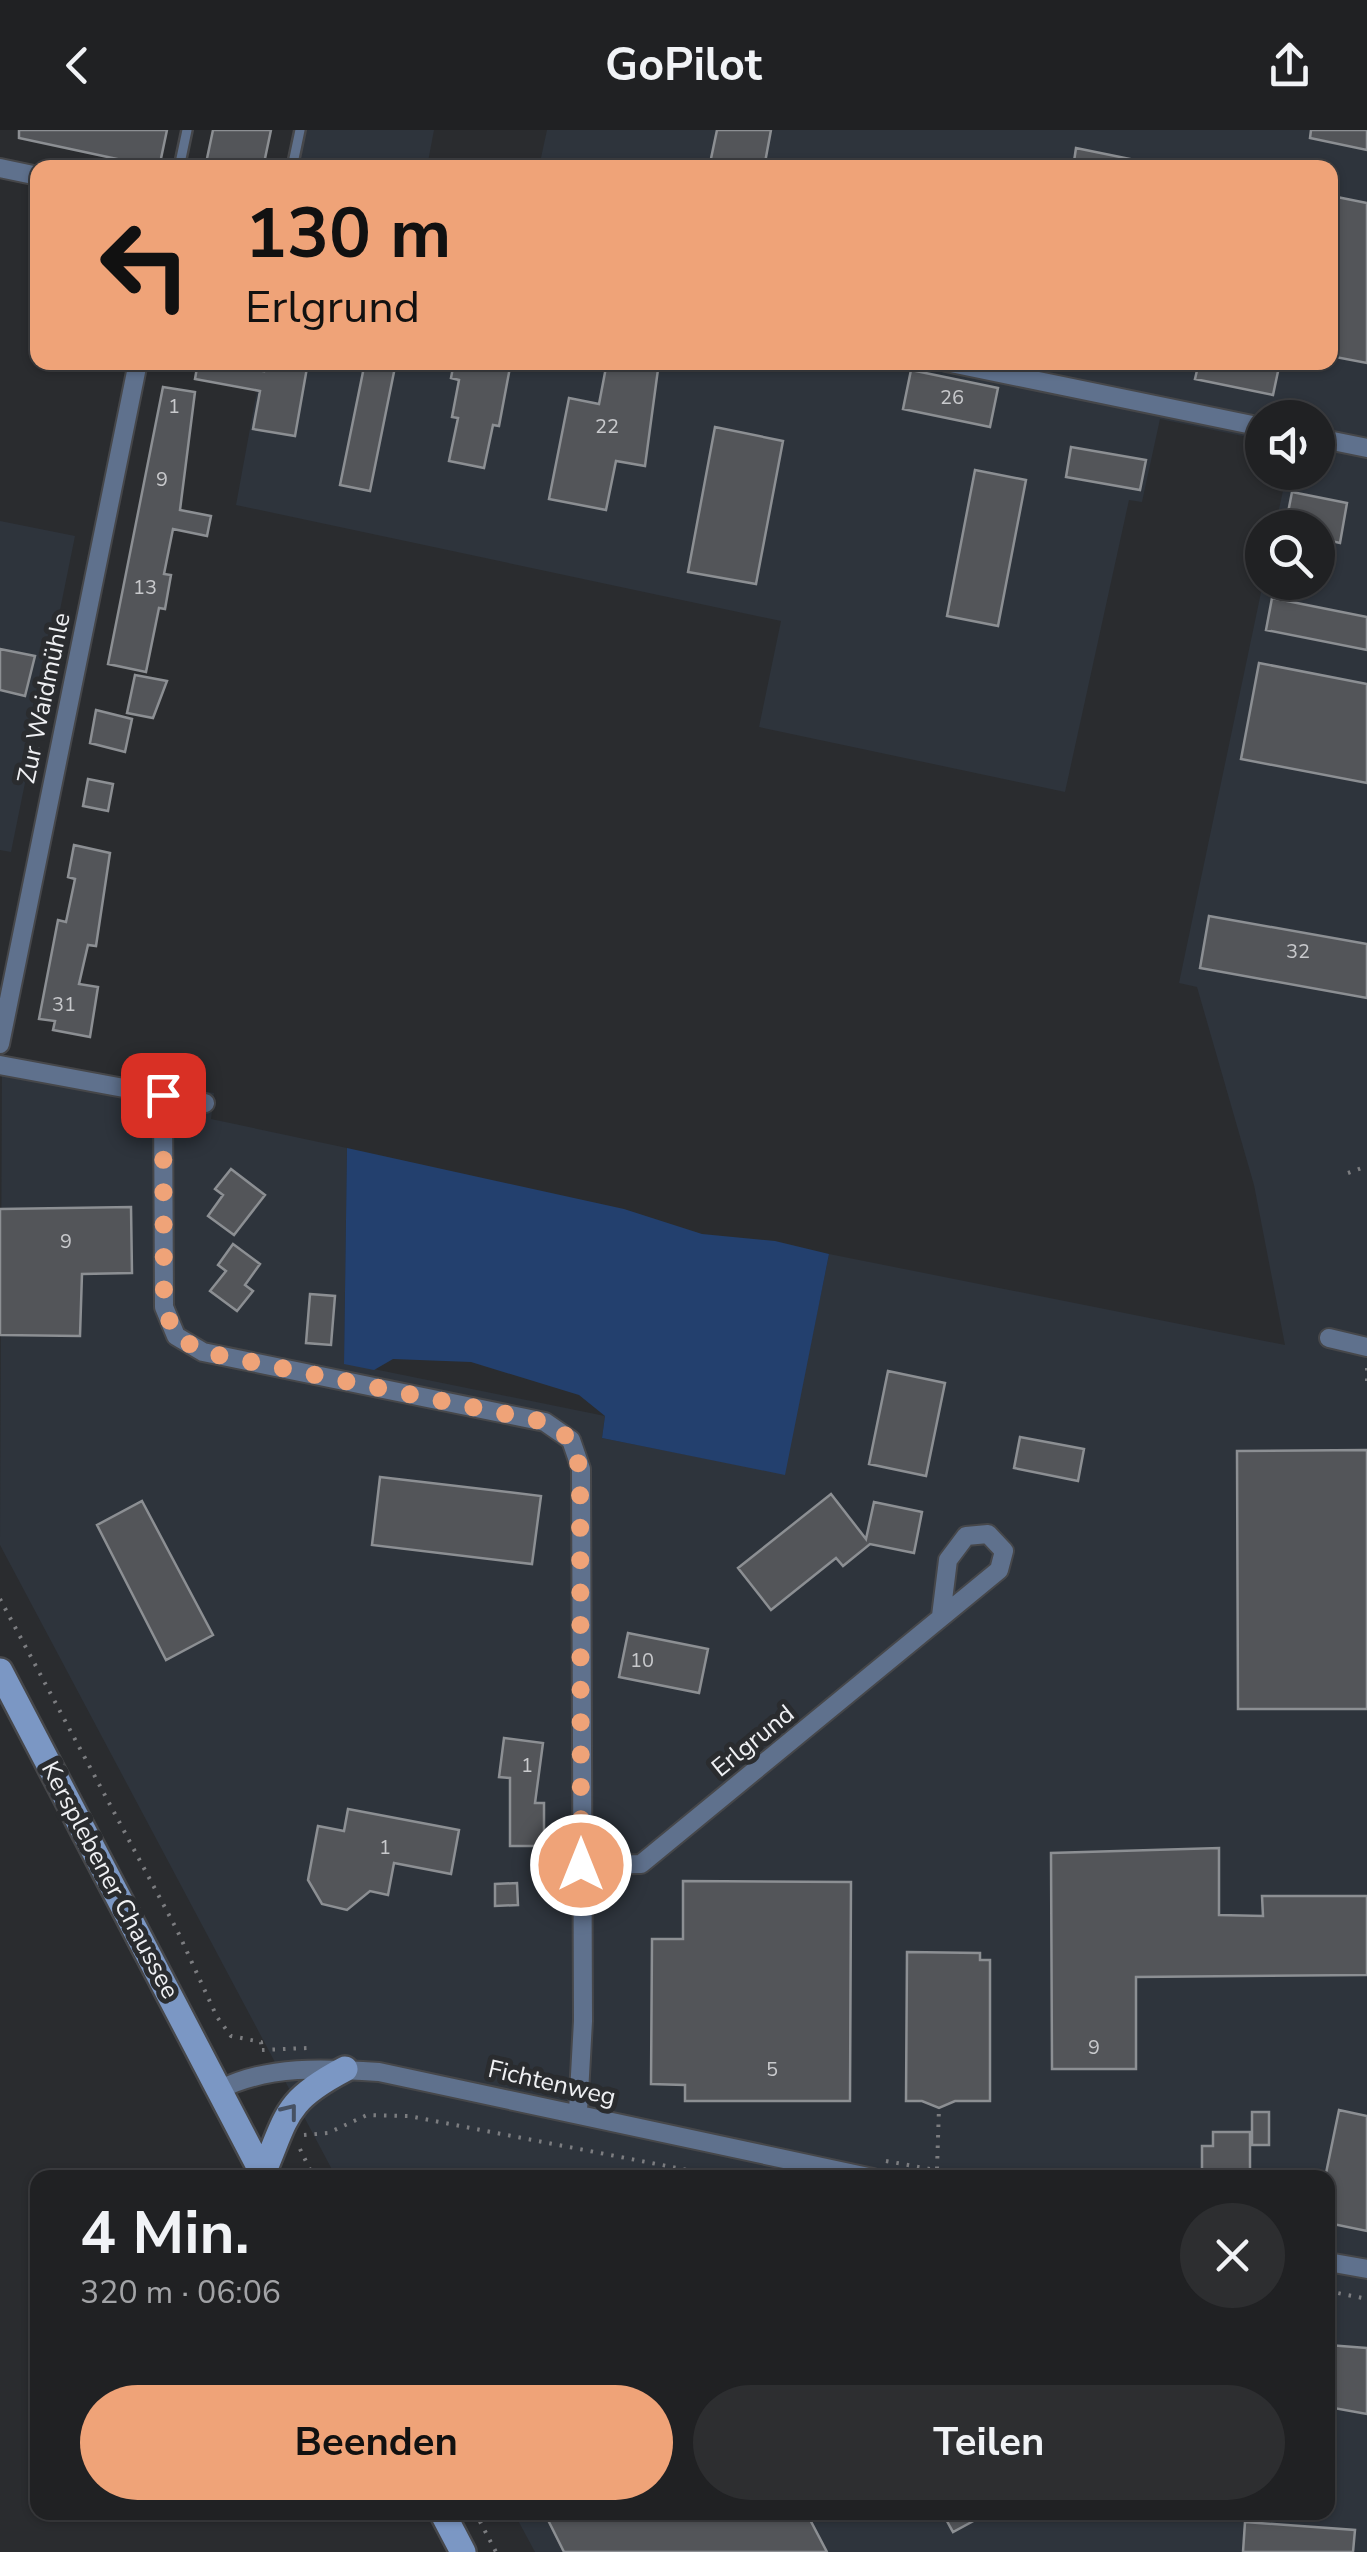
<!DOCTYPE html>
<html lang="de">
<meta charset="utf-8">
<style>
body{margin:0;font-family:"Nunito Sans",sans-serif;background:#2d2e30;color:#f1f3f6;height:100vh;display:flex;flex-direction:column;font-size:38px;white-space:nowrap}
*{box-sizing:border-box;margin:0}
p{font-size:32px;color:#a2a3a6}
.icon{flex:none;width:55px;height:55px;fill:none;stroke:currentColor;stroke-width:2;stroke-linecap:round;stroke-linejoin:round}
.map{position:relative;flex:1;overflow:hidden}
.sheet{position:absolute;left:30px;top:2040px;width:1305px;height:350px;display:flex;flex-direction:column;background:#202123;border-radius:20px;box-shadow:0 2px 8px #0004,0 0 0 2px #3d3e41}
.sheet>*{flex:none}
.hud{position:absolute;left:30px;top:30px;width:1308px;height:210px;border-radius:20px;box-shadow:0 2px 8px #0004,0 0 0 2px #3d3e41;background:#efa378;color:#111;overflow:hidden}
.controls{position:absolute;left:1245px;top:270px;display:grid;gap:20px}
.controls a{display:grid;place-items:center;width:90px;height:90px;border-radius:50%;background:#202123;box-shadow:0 2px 8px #0004,0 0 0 2px #3d3e41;font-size:50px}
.pin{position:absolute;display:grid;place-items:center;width:85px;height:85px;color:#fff;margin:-42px;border-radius:20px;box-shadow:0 5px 15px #0006}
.me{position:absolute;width:110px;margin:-55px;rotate:0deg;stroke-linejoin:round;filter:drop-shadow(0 0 8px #0008)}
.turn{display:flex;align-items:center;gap:35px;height:210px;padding:0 50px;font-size:45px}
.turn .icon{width:130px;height:130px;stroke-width:2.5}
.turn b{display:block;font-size:70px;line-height:85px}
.round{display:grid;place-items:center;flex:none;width:105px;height:105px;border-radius:52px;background:#2d2e30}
.head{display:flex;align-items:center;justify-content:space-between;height:170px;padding:0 50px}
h1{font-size:60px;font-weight:700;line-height:75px}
.primary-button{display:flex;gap:20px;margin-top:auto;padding:20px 50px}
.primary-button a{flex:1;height:115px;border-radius:60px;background:#efa378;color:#111;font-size:40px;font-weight:700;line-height:115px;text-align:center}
.primary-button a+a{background:#2d2e30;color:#f1f3f6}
header{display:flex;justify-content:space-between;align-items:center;height:130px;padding:0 50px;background:#202123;font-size:45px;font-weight:700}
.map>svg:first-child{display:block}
.built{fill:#2e343c}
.green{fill:#23406e}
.building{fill:#535559;stroke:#8c8f93;stroke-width:2.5}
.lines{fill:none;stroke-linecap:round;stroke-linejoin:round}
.lane-casing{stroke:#46474a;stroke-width:14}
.street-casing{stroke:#46474a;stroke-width:22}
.secondary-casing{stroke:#46474a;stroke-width:30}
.path{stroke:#7c7d80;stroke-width:4;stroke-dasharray:2.5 8;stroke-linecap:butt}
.lane{stroke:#5f718d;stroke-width:9}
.street{stroke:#5f718d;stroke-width:18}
.secondary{stroke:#7b97c4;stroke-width:25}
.oneway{stroke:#465163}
.route{stroke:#efa378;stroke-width:18;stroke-dasharray:0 32.4}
.labels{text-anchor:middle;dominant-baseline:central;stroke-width:10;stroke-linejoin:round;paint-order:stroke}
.number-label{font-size:20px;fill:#c8c9cc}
.street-label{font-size:25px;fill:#eff0f3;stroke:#2a2c2f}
</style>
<header><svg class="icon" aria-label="back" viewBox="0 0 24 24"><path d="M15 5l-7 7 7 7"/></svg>GoPilot<svg class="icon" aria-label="share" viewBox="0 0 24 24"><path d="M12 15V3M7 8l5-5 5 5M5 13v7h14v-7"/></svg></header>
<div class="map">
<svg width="1367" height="2422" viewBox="0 0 1367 2422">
<rect width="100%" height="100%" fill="#2a2c2f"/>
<path class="built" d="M306 0H434L427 37H298Z
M547 0H1367V2422H535L514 2383 1328 2382V2048L336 2047 0 1415 2 927 214 963 211 989 347 1018 344 1233 605 1286 602 1308 784 1344 829 1124 1285 1215 1254 1055 1197 857 1179 853 1263 453 1318 452V398L1275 397 1287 343 1318 342V288H1262V310L1160 289 1142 372 1129 370 1065 662 759 597 781 491 236 375 262 233 1330 232V38L539 37Z
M0 391 75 406 11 722 0 720Z"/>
<path class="green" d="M347 1018 624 1079 702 1104 775 1111 829 1124 785 1345 602 1308 605 1286 579 1265 471 1232 393 1229 374 1240 344 1234Z"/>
<path class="building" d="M19 0H167L159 38 19 8Z
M213 0H271L263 38H205Z
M717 0H771L764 38H709Z
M1311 0H1367V20L1310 8Z
M1076 18 1130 29 1129 38H1073Z
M1337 67 1367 73V233L1330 226V104Z
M198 232 264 241 265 232H308L295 306 253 299 260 261 195 249Z
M365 232H396L370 361 340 355Z
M454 232H511L499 296 493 295 484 338 449 331 458 288 452 287 459 250 451 248Z
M607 232H659L645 336 616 331 606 380 549 369 569 268 599 274Z
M1199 232H1280L1273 265 1195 249Z
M911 240 998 258 990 297 903 279Z
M163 257 195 262 180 380 211 386 207 406 173 399 164 444 171 445 165 479 159 478 146 542 108 534Z
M715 297 783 311 756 454 688 442Z
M1071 317 1146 330 1140 360 1066 347Z
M975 340 1026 350 998 496 947 486Z
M1292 362 1347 373 1340 413 1318 408V398H1285Z
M1272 468 1367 487V520L1266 500Z
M0 519 35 526 25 566 0 560Z
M1259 533 1367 554V653L1241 629Z
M135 545 167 551 153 588 127 583Z
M96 580 132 589 125 622 90 613Z
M88 649 113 654 108 681 83 676Z
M74 715 110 723 96 816 88 815 79 854 98 857 90 907 53 900 55 891 39 889 58 790 66 792 75 749 68 747Z
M1209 786 1367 814V868L1200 838Z
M231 1039 265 1065 234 1105 208 1086 223 1065 215 1059Z
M131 1077 132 1143 82 1144 80 1206 0 1205V1079Z
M233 1114 260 1134 245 1155 253 1161 237 1181 210 1161 226 1141 218 1135Z
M310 1164 335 1166 331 1215 306 1213Z
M888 1241 945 1253 926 1346 869 1334Z
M1020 1307 1084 1319 1078 1351 1014 1338Z
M1367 1320V1579H1238L1237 1321Z
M380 1347 541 1366 532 1434 372 1415Z
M831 1364 866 1409 874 1372 922 1382 914 1423 870 1414 843 1436 836 1428 771 1480 738 1438Z
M142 1371 213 1505 166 1530 97 1395Z
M628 1503 708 1519 699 1563 619 1547Z
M504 1608 543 1613 535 1673H544V1716H510V1648L499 1647Z
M348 1679 459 1700 451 1744 394 1733 388 1765 370 1761 347 1780 322 1774 308 1750 318 1696 344 1701Z
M1219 1718V1785L1263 1786 1262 1766H1367V1845L1136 1847V1939H1052L1051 1723Z
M683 1751 851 1752 850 1971H685V1955L651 1954 652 1809H683Z
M517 1753 518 1775 495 1776V1754Z
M907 1822 980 1823V1830H990V1971H955L939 1978 922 1971H906Z
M1339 1980 1367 1986V2101L1328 2093 1325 2048Z
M1252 1982H1269V2015H1252Z
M1213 2002H1250V2048H1202V2016H1213Z
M1328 2215 1367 2218V2284L1328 2277Z
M544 2382H806L827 2422H564Z
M942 2382H990L953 2402Z
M1245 2392 1355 2400 1353 2422H1243Z"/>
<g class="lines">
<defs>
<path id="lane" d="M179 38 187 0
M292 38 300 0"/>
<path id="street" d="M0 38 38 46
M946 232 1262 297
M1318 308 1367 318
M0 914 138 232
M0 935 205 973
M163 965 164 1177 176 1206 203 1222 545 1292 571 1310 581 1339 583 1891 578 1981
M1329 1208 1367 1217
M581 1735 641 1734 999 1440 1004 1421 988 1404 966 1406 948 1430 941 1486
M219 1960C267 1935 326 1938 379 1942L873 2048
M1328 2132 1367 2139"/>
<path id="secondary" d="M0 1541 265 2048
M263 2043C288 1985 284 1971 345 1939
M442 2382 463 2422"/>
</defs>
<use href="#lane" class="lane-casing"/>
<use href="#street" class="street-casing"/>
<use href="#secondary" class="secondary-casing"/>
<path class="path" d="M28 617 39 619
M1348 1043 1367 1036
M1367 1238V1253
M0 1469 177 1800 217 1887 231 1906 261 1912 262 1922
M262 1920 307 1918
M304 2005 328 2003 367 1985 409 1986 729 2048
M300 2019 314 2048
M886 2031 979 2048
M937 2039 939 1978
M1328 2161 1367 2169
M475 2382 496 2422"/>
<use href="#lane" class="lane"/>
<use href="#street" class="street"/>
<use href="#secondary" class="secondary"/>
</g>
<defs><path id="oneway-chevron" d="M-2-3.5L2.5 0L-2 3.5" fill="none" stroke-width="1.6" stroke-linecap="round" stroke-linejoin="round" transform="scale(2.5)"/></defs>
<use class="oneway" href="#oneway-chevron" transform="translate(290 1981) rotate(-52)"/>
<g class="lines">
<path class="route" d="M163 965 164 1178 176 1206 203 1222 545 1292 572 1310 580 1340 581 1735"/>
</g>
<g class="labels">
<g class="number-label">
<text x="952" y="267">26</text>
<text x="174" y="276">1</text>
<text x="607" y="296">22</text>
<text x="162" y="349">9</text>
<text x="145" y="457">13</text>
<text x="1298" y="821">32</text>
<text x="64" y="874">31</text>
<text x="66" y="1111">9</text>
<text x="642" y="1530">10</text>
<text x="527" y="1635">1</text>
<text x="385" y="1717">1</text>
<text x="1094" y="1917">9</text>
<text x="772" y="1939">5</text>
</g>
<g class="street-label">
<text transform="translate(44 568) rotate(-78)">Zur Waidmühle</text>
<text transform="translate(753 1611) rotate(-39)">Erlgrund</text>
<text transform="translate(110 1750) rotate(62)">Kersplebener Chaussee</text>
<text transform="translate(552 1953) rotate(13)">Fichtenweg</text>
</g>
</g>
</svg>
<div class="controls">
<a><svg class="icon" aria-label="sound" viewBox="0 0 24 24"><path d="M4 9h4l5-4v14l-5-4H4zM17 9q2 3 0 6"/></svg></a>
<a><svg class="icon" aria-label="search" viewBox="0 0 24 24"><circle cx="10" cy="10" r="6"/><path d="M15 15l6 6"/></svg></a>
</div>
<div class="pin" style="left:163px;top:965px;background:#d93025"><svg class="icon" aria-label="arrive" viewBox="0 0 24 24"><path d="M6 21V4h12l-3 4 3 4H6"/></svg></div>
<svg class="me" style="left:581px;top:1735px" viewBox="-20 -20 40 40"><circle r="17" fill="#efa378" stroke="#fff" stroke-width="3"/><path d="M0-11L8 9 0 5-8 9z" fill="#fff"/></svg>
<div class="hud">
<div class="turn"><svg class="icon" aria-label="left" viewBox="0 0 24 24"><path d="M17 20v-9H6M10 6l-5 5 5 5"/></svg><div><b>130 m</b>Erlgrund</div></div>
</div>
<section class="sheet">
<div class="head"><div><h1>4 Min.</h1><p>320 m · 06:06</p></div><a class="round"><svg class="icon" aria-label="close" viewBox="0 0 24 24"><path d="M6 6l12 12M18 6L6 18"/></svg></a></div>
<div class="primary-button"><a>Beenden</a><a>Teilen</a></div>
</section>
</div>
